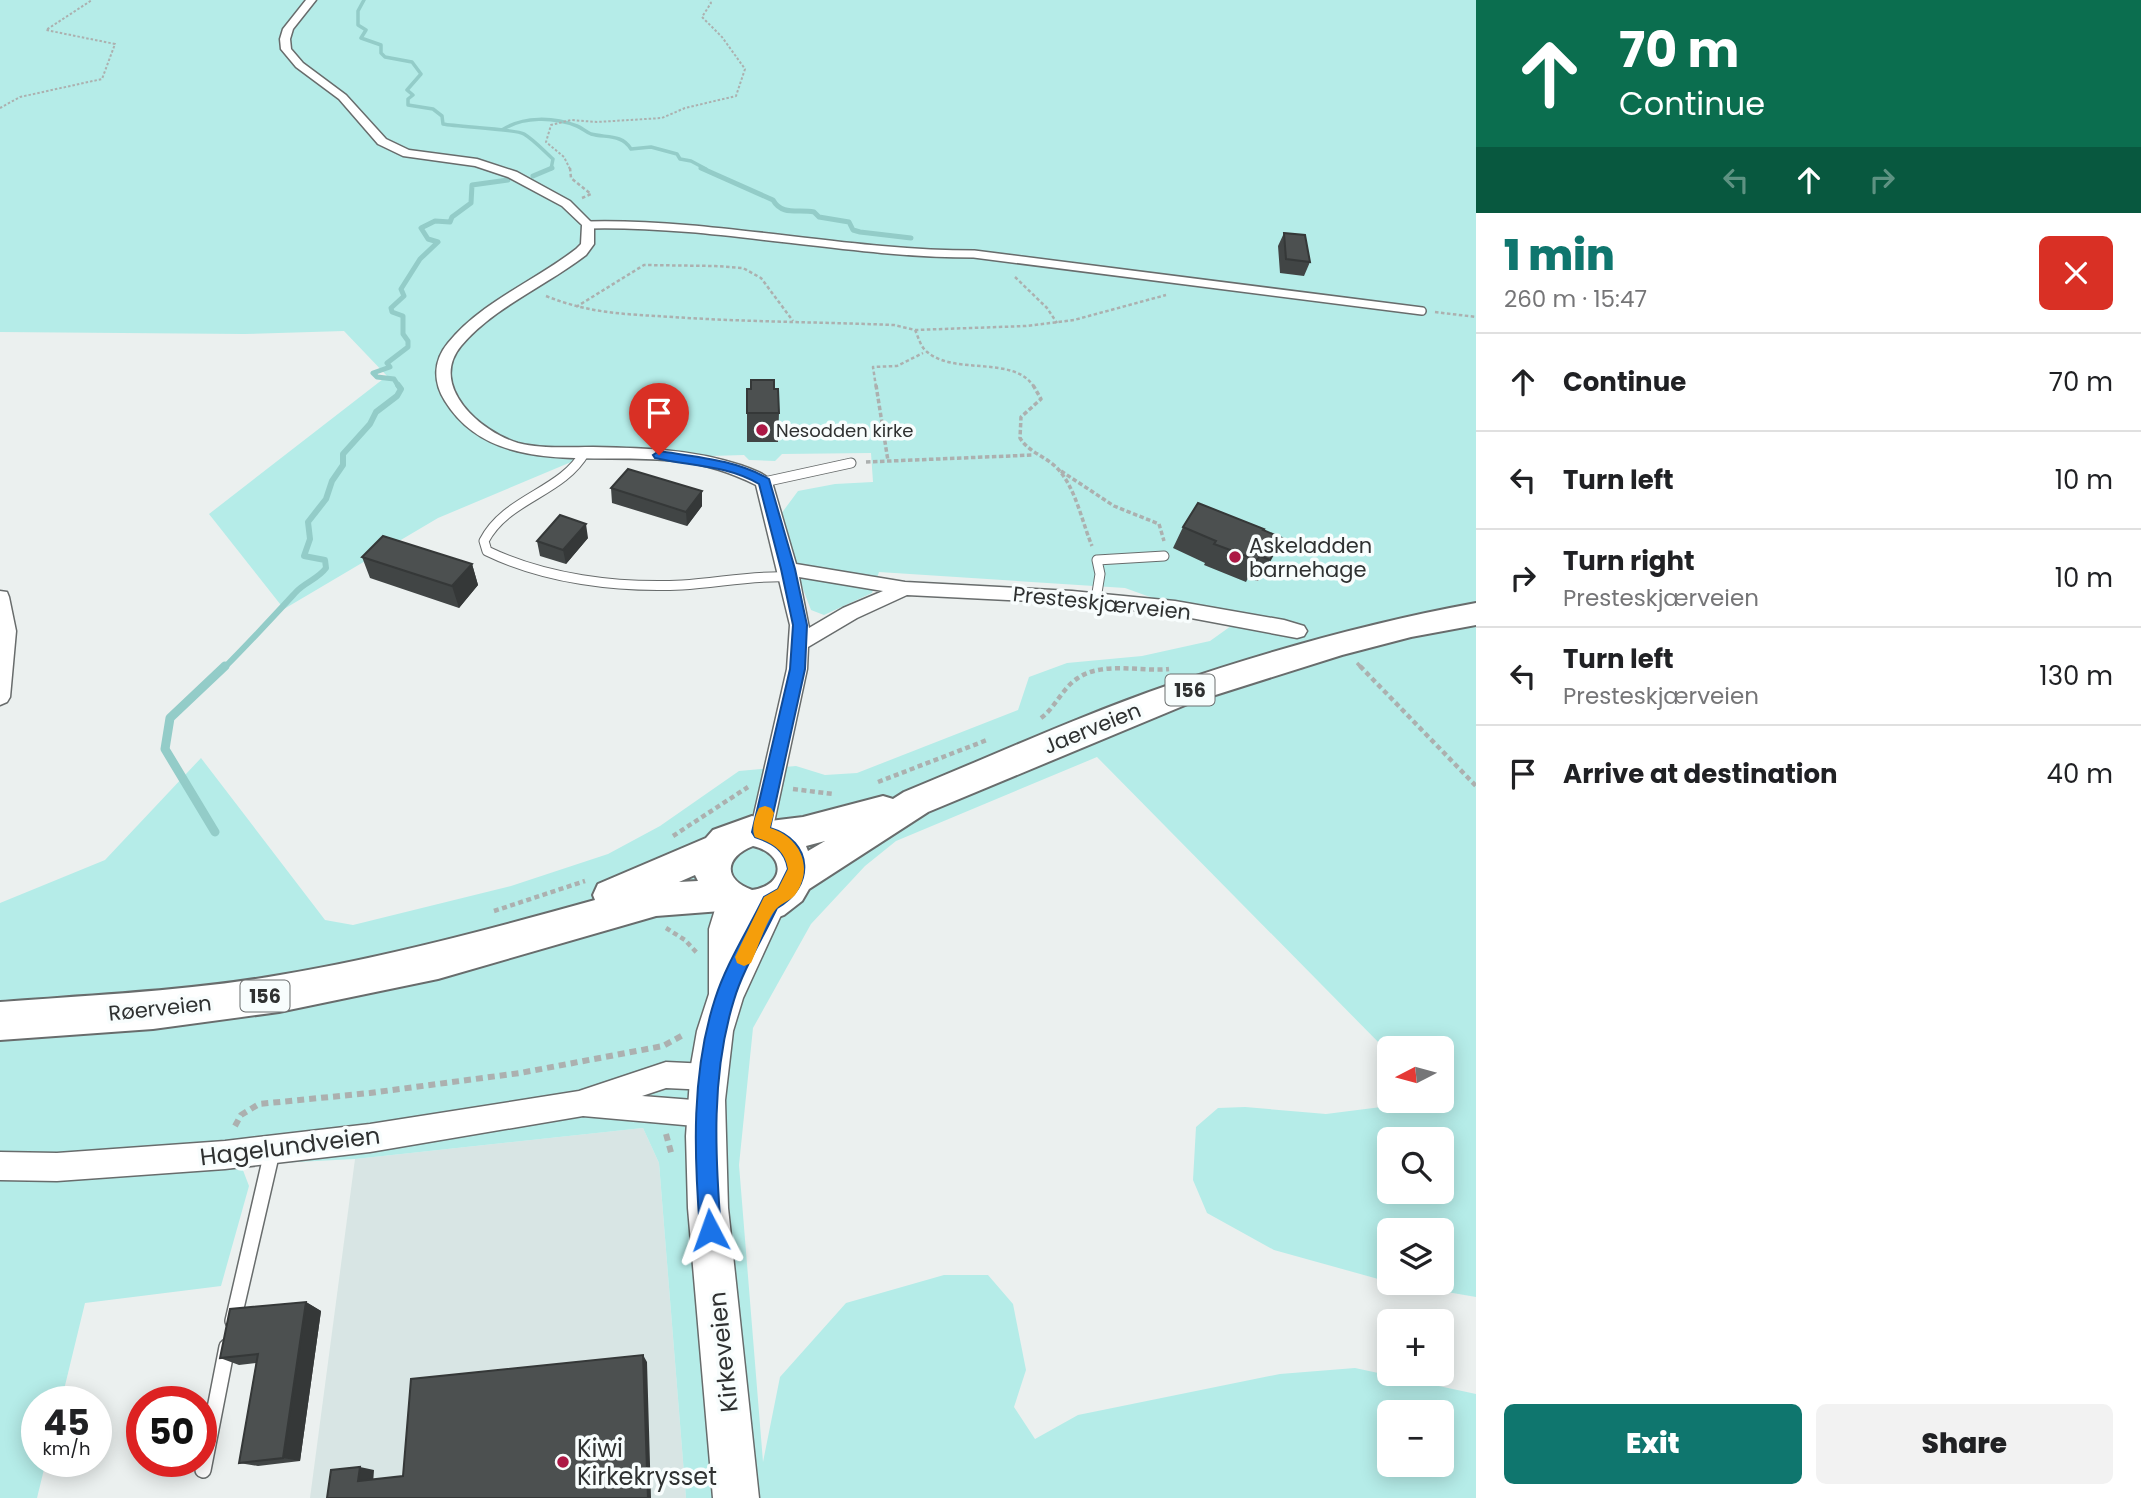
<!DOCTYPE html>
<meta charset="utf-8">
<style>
body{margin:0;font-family:Poppins,sans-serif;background:#f2f2f2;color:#202124;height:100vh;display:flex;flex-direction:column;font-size:26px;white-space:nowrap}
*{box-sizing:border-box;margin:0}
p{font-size:23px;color:#757577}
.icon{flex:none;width:38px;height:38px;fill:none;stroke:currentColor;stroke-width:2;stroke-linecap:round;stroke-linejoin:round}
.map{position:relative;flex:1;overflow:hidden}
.drawer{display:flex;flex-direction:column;background:#fff;width:665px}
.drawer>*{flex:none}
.hud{background:#0b6e4f;color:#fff;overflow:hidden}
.needle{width:46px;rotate:264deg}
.controls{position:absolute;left:1377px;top:1036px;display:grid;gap:14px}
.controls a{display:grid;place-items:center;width:77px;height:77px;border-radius:10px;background:#fff;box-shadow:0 4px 18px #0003;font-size:35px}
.speed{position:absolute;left:21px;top:1386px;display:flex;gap:14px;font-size:35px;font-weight:700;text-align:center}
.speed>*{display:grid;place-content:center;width:91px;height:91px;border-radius:50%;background:#fff;box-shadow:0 4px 18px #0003;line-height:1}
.speed small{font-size:18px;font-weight:400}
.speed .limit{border:10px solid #d22;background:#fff;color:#111}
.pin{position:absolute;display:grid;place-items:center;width:60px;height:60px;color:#fff;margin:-72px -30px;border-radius:50% 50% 50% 0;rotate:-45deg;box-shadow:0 0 7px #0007}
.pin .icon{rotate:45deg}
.me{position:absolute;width:77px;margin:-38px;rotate:356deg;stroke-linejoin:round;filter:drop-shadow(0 0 5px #0008)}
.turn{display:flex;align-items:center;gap:24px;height:147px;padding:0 28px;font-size:32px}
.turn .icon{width:91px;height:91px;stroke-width:2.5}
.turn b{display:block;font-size:49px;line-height:60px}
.lanes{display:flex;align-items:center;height:66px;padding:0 28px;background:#0003;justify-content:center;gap:35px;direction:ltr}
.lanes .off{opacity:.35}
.round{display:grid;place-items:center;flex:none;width:74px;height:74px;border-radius:10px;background:#f2f2f2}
.summary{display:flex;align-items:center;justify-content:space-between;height:119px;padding:0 28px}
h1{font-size:42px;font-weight:800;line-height:52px;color:#0f766e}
.cta{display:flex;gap:14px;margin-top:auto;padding:14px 28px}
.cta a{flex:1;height:80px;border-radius:10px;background:#0f766e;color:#fff;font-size:28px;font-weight:800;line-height:80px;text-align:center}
.cta a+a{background:#f2f2f2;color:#202124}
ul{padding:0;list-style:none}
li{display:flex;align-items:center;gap:21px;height:98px;padding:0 28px;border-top:2px solid #e0e0e0}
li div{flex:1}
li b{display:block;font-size:26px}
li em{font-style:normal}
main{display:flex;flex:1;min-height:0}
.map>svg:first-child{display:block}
.built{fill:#d8e5e4}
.green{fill:#b5ece8;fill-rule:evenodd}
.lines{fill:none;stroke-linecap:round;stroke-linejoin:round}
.stream-far3{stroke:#93ccc8;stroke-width:3.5}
.stream-far2{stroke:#93ccc8;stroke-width:5}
.stream-far1{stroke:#93ccc8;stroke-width:6}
.stream{stroke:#93ccc8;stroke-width:9}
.service-far2-casing{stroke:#686c6c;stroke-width:10}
.service-far1-casing{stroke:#686c6c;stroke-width:11}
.service-casing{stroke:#686c6c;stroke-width:18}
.minor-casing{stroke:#686c6c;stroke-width:3}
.secondary-casing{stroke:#686c6c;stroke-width:3}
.primary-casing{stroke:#686c6c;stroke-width:4}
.path-far4{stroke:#acb0af;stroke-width:2;stroke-dasharray:2.5 2;stroke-linecap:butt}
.path-far3{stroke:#acb0af;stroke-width:2.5;stroke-dasharray:3.5 2.5;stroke-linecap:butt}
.path-far2{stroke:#acb0af;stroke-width:3.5;stroke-dasharray:4.5 2.5;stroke-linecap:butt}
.path-far1{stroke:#acb0af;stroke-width:4.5;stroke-dasharray:5 3.5;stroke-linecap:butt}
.path{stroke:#acb0af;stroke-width:6;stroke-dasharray:7 5;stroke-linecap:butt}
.service-far2{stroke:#fff;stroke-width:7}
.service-far1{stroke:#fff;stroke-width:9}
.service{stroke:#fff;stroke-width:15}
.minor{fill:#fff;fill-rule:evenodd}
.secondary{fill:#fff;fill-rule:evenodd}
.primary{fill:#fff;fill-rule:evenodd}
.wall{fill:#414545}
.shaded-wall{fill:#353838}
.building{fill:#4c5050;stroke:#353838;stroke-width:2}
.route{fill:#1a73e8;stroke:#114b97;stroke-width:2}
.slow{fill:#f59e0b}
.poi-dot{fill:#ac1845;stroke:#f8fdfd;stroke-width:2.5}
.labels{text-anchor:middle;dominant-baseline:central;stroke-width:7;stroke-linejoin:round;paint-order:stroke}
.far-poi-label{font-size:18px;fill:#2f3131;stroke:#f8fdfd;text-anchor:start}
.shield{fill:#f8fdfd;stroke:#6b6e6e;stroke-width:2}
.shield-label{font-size:19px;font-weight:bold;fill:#2f3131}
.poi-label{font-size:21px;fill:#2f3131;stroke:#f8fdfd;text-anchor:start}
.street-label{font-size:21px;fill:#2f3131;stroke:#f8fdfd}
.near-street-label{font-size:24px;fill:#2f3131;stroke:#f8fdfd}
.near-poi-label{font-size:24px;fill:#2f3131;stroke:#f8fdfd;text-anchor:start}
</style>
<main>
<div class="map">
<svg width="1476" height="1498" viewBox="0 0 1476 1498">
<rect width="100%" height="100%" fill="#ebf0ef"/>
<path class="built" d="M643 1128 659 1163 686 1498H310L355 1159Z"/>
<path class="green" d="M0 0H1476V1297L1395 1283H1442V1230H1390L1389 1282 1274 1250 1207 1213 1193 1180 1196 1127 1218 1108 1245 1107 1326 1114 1397 1105 1401 1101H1442V1048H1390L1389 1053 1097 757 896 841 865 866 811 924 753 1028 739 1165 763 1462 780 1377 846 1303 944 1275H988L1013 1304 1026 1370 1014 1407 1035 1439 1078 1415 1280 1374 1355 1368 1476 1394V1498H686L659 1163 643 1128 355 1159 241 1165 249 1186 221 1286 85 1303 61 1402H37V1461H46L37 1498H0V903L105 860 201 758 325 920 353 925 511 886 608 854 660 826 739 771 796 766 825 775 857 773 1018 710 1029 677 1067 663 1142 656 1210 641 1231 626 1125 588 879 572 872 593 824 615 811 610 785 542 781 514 798 491 835 484 873 482 871 453 782 454 775 461 749 460 744 455 576 460 438 518 284 609 209 514 387 376 344 331 244 334 0 332ZM1390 1139H1442V1192H1390ZM1390 1412H1442V1465H1390Z"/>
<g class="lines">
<path class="stream-far3" d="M364 0 358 11V25L366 30 361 38 381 45V53L385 57 412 62 421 74 407 90 413 95 408 99V105L433 109 442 116 443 124C459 127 516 129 524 134 534 140 544 151 553 159L551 169
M502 130C523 116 554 117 577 126 582 128 586 132 591 134 606 138 622 134 631 149L651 147 677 154 680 159 691 161 706 169"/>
<path class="stream-far2" d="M701 168 773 200C782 216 798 209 814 212L819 217 849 222 853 230 860 232 911 238
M533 176 552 168
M399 387 394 379 377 377 373 373 390 367 387 363 408 347V341L403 334V316L392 312 391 308 404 296 401 289 420 259 438 242 428 239 421 228 435 221 450 222 452 217 471 203 472 185 508 180"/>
<path class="stream-far1" d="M224 668C249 643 272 618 296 592 305 582 318 579 326 568L325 560 304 556 310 539 308 522 326 499 332 481 343 465V454L370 424 376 412 397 396 401 389 398 385"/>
<path class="stream" d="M215 832 165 749 170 718 225 666"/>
<defs>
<path id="service-far2" d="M588 225C717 222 845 254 974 254L1422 311"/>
<path id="service-far1" d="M585 452C562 493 506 498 484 541L487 551C545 579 617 588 682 585 718 583 753 575 789 577
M764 482 851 463
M1096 599 1100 574 1097 560 1164 556"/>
<path id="service" d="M233 1321 272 1152
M203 1470 227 1347"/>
<path id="minor" d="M306 0H316L293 29 290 39 291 49 303 63 346 95 386 139 409 150 477 159 517 172 570 201 594 225V244L586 255C546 286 494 307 461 346 428 386 481 432 518 443 542 449 569 447 593 447 643 448 692 449 740 465 751 469 765 473 772 482L796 564 905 582 1072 591 1175 601 1284 620 1304 626 1307 631 1304 636 1297 638 1175 615 1072 603 907 595 857 618 808 647 807 669 772 832 769 839 761 841 753 839 750 832 787 669 790 625 756 485C730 472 705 464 676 461 599 451 493 479 445 401 433 382 433 361 448 343 481 302 535 281 576 249L581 244 582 225 562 206 508 177 475 166 403 156 378 144 339 99 296 67 281 49 280 39 283 29ZM799 577 883 591 843 608 809 628Z
M0 591 7 592 9 597 16 631 10 697 7 702 0 705Z
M666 1062 709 1064 718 1068 722 1077 718 1086 709 1090 666 1088 642 1096 706 1101 715 1105 719 1114 715 1123 706 1127 583 1116 370 1152 225 1169 57 1181 0 1180V1152L57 1153 225 1141 370 1124 579 1091Z"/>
<path id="secondary" d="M733 885 745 890 750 900 746 916 758 892 770 887 782 892 787 902 743 998 733 1031 725 1100 728 1208 759 1498H713L688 1208 686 1136 691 1065 697 1031 709 994V929L721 890Z"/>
<path id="primary" d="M1476 603V625L1411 637 1342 655 1190 703 928 812 809 889 802 901 784 915 771 920 752 922 721 911 656 916 438 979 279 1012 153 1029 0 1040V1002C93 995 188 991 280 975 387 957 491 929 595 900L593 895 598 884 706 838 713 830 752 816 770 821 803 817 883 796 893 799 904 792C992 756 1079 716 1169 685 1269 651 1372 622 1476 603ZM825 841 808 851 806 846ZM753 846C785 853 787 885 752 890 722 879 725 857 753 846ZM695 875 698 881 679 882Z"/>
</defs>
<use href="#service-far2" class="service-far2-casing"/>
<use href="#service-far1" class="service-far1-casing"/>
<use href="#service" class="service-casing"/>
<use href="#minor" class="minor-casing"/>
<use href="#secondary" class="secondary-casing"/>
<use href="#primary" class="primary-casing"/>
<path class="path-far4" d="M0 108 20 97 102 79 115 44 46 30 92 0
M570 169 564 157 546 142 551 125 571 120 597 122 662 118 685 108 736 96 745 69 722 37 702 17 711 3 709 0"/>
<path class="path-far3" d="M570 168 571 178 591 194 582 198
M1015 277 1047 308 1057 323
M546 296C591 314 625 314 673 317 746 322 820 322 894 325L915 330 1026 326 1074 320 1166 295
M576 307 644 265 715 266 743 268 761 278 793 321
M1435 312 1476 317
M915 330C918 336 920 345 925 350 952 377 1014 354 1034 387
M876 387 873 367 897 366 923 353"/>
<path class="path-far2" d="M876 385 888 461
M1033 385 1041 399 1021 417 1020 438C1029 453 1046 456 1058 469 1076 489 1082 522 1092 546
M866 462 1033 455
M1061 471 1114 506 1159 524 1164 541
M1357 663 1362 668"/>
<path class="path-far1" d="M1360 666 1476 786
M1041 718C1056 707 1062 688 1078 678 1103 661 1140 672 1169 669
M878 782 987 740
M793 789 833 794
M673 836 748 787
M494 911 585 881
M666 928 685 940 697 953"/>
<path class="path" d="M235 1126 241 1115 259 1104 370 1093 520 1073 663 1046 685 1034
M666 1134 672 1156"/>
<use href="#service-far2" class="service-far2"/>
<use href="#service-far1" class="service-far1"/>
<use href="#service" class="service"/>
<use href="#minor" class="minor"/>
<use href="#secondary" class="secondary"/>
<use href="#primary" class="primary"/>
</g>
<path class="wall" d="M1284 233 1310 262 1304 276 1280 273 1278 246Z
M747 389H774L779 413 778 442H747Z
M611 488 702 491V506L687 526 612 503Z
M1183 527 1264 531 1282 538 1258 581 1248 578 1246 582 1204 565 1205 563 1173 548Z
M588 538 566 564 540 556 537 541Z
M362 557 472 564 478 585 459 608 370 578Z
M306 1302 321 1311 300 1461 258 1466 239 1463 256 1363 239 1365 220 1358Z"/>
<path class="shaded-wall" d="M702 491V506L687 526 686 512Z
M586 524 588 538 566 564 563 550Z
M472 564 478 585 459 608 452 586Z
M306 1302 321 1311 300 1461 283 1458Z
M643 1355 647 1362 651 1498H648Z
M360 1467 374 1470 373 1484 358 1481Z"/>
<path class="building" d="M1284 233 1305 235 1310 262 1286 259Z
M751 380H774V389H778L779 413H747V389H751Z
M628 469 702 491 686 512 611 488Z
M1198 503 1264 529 1263 530 1282 538 1270 560 1260 556 1257 560 1214 544 1216 541 1183 527Z
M560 515 586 524 563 550 537 541Z
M383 536 472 564 452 586 362 557Z
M306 1302 283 1458 239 1463 258 1354 220 1358 230 1309Z
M643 1355 648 1498H327L331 1470 360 1467 358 1481 403 1476 411 1379Z"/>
<path class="route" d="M659 451C697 457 736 460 769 479L795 569 807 625 805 669 770 828C814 841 815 887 777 908 763 938 743 969 734 1000 711 1074 715 1154 721 1230L718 1238 710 1241 703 1238 700 1230C694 1154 691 1073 715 999 726 964 748 930 764 897L778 889 788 869C785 850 773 843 755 837L752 832 790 669 793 625 781 569 759 484C727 465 690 466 655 458L653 455Z"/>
<path class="slow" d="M765 806 771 808 774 813 770 828C798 836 814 865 797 892 792 901 782 902 776 909 766 921 758 948 751 963L744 966 737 963 735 957 764 897 778 889 788 869C785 850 773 843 755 837 751 829 755 816 759 808Z"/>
<g class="poi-dot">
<circle cx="762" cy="430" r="7"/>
<circle cx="1235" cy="557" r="7"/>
<circle cx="563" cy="1462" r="7"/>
</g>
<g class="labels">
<g class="far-poi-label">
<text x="776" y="430">Nesodden kirke</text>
</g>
<g class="shield">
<rect x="1165.5" y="674.5" width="49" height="31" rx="5"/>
<rect x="240.5" y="980.5" width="49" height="31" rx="5"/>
</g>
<g class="shield-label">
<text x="1190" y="690">156</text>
<text x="265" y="996">156</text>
</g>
<g class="poi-label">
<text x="1249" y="545">Askeladden<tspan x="1249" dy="24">barnehage</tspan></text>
</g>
<g class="street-label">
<text transform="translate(1102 603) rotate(6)">Presteskjærveien</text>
<text transform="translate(1092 728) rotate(-22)">Jaerveien</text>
<text transform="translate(160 1008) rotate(-6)">Røerveien</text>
</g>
<g class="near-street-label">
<text transform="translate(290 1146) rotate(-7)">Hagelundveien</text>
<text transform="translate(723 1352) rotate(-96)">Kirkeveien</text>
</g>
<g class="near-poi-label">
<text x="577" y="1448">Kiwi<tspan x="577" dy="28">Kirkekrysset</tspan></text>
</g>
</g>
</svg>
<div class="controls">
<a><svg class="needle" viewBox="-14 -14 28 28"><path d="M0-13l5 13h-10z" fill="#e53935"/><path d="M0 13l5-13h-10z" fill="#757577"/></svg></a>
<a><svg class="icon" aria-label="search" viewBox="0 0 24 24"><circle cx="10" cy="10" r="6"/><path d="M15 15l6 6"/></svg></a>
<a><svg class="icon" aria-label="layers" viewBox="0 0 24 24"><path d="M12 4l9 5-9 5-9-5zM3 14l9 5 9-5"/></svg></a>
<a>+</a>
<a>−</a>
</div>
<div class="speed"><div>45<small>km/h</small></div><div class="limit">50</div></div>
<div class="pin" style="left:659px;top:455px;background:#d93025"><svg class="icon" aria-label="arrive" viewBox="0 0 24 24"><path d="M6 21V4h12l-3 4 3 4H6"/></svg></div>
<svg class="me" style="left:710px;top:1230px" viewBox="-20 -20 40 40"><path d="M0-17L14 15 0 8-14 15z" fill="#1a73e8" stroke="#fff" stroke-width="4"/></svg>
</div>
<section class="drawer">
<div class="hud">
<div class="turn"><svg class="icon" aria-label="ahead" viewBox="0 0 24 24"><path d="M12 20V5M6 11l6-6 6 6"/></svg><div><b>70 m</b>Continue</div></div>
<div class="lanes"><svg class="icon off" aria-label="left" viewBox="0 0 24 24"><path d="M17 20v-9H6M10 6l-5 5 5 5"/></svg><svg class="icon" aria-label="ahead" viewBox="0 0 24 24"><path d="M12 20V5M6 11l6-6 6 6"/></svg><svg class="icon off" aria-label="right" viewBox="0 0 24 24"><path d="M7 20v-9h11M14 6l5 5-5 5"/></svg></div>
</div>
<div class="summary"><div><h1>1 min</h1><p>260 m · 15:47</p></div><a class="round" style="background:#d93025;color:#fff"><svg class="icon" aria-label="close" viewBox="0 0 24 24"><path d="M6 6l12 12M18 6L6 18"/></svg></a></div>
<ul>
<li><svg class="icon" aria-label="ahead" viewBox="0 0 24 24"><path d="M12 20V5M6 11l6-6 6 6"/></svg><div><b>Continue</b></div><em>70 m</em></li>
<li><svg class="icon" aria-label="left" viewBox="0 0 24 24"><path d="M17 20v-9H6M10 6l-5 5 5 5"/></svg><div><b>Turn left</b></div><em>10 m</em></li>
<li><svg class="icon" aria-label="right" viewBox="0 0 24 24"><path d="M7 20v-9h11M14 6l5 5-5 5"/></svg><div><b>Turn right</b><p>Presteskjærveien</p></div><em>10 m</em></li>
<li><svg class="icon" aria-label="left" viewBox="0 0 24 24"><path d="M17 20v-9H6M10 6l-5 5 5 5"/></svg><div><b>Turn left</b><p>Presteskjærveien</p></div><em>130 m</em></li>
<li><svg class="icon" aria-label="arrive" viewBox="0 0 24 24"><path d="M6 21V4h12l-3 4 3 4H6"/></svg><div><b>Arrive at destination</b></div><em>40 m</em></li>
</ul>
<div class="cta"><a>Exit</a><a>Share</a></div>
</section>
</main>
